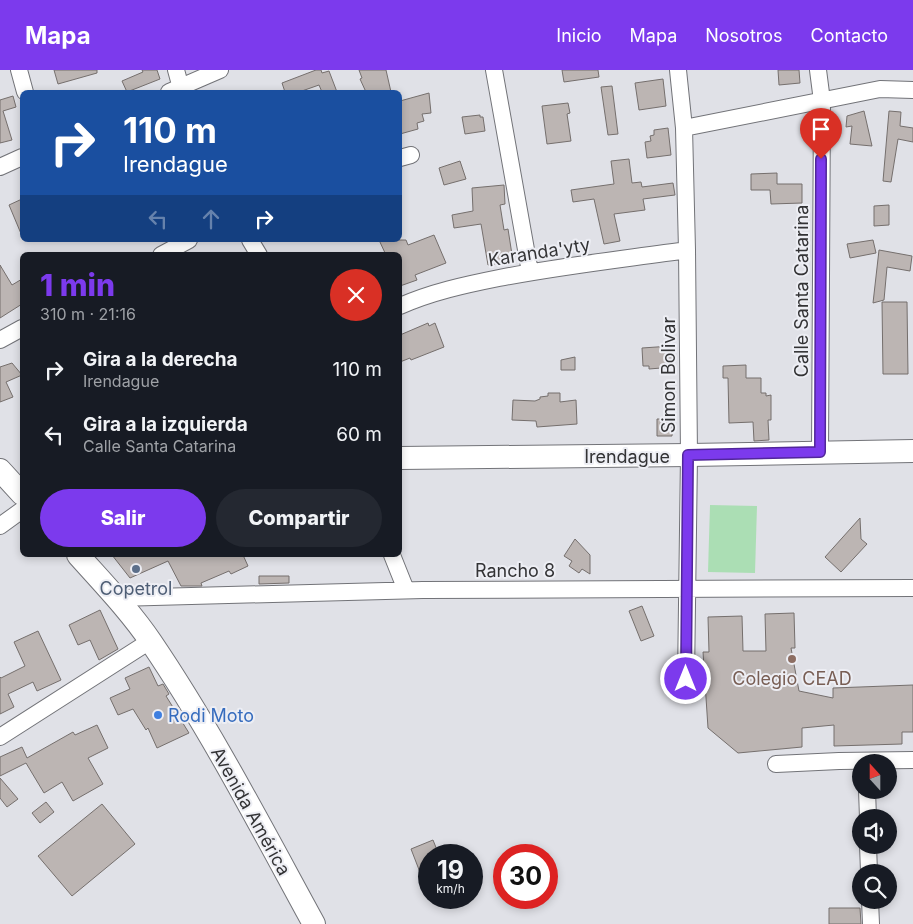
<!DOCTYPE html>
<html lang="es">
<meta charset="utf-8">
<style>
body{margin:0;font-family:Inter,sans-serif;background:#242831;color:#f1f3f6;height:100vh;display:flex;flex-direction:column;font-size:19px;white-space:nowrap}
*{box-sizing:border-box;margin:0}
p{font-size:16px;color:#9ea1a6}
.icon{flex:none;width:28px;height:28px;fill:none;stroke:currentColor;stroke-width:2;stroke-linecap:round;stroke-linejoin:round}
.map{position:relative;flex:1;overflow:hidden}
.drawer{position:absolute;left:20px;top:182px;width:382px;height:305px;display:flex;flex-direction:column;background:#171b24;border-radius:8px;box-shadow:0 2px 8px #0003}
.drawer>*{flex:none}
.banner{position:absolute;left:20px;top:20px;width:382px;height:152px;border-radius:8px;box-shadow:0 2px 8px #0003;background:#1a4fa0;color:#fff;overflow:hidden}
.needle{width:32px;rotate:339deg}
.buttons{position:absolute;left:852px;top:684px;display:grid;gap:10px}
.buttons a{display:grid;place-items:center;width:45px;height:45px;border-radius:50%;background:#171b24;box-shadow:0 2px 8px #0003;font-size:25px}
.speed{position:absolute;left:418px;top:774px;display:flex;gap:10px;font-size:25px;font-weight:700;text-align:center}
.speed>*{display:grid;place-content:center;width:65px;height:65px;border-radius:50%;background:#171b24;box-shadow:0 2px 8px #0003;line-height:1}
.speed small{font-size:12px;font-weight:400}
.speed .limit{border:8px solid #d22;background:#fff;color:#111}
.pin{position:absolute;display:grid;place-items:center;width:42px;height:42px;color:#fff;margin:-51px -21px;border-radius:50% 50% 50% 0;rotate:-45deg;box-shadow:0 0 5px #0007}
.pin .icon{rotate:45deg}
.me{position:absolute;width:55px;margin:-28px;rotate:0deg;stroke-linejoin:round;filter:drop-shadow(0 0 4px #0008)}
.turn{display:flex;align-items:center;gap:18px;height:105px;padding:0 20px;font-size:22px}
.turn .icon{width:65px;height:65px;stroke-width:2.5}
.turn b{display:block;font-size:35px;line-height:42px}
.lanes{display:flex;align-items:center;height:48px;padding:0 20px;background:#0003;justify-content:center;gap:25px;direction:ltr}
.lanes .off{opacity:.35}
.round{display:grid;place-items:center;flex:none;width:52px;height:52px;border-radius:26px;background:#242831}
.summary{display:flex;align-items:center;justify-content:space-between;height:85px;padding:0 20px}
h1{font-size:30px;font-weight:800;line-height:38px;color:#7c3aed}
.cta{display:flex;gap:10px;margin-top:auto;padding:10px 20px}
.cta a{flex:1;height:58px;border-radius:30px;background:#7c3aed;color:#fff;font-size:20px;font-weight:800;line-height:58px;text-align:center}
.cta a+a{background:#242831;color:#f1f3f6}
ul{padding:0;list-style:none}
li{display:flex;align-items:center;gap:15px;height:65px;padding:0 20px}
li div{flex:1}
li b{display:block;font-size:19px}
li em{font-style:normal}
header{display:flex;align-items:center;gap:30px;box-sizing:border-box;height:70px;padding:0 25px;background:#7c3aed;color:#fff}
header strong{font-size:24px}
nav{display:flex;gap:28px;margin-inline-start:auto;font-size:18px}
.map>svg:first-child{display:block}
.green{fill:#abdeb4}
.building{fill:#bcb5b3;stroke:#756f6d}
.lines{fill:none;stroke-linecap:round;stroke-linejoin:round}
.street-casing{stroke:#727378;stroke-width:18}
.secondary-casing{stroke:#727378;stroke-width:24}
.street{stroke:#fff;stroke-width:16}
.secondary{stroke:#fff;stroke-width:22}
.route-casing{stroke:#51269a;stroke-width:12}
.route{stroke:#7c3aed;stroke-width:9}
.service-dot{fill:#5c6f8a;stroke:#edeef4;stroke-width:2}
.education-dot{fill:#8d6e63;stroke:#edeef4;stroke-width:2}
.shop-dot{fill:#3f7fe0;stroke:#edeef4;stroke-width:2}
.labels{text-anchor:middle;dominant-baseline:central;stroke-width:4;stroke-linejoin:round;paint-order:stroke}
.street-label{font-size:18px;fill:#333335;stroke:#edeef4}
.service-label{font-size:18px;fill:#4e5e75;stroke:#edeef4}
.education-label{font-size:18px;fill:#785e54;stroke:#edeef4}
.shop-label{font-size:18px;fill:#366cbe;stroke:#edeef4;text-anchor:start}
</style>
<header>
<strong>Mapa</strong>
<nav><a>Inicio</a><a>Mapa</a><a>Nosotros</a><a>Contacto</a></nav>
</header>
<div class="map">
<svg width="913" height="854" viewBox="0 0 913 854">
<rect width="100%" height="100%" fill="#e0e1e7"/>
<path class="green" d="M710 435 757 436 755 503 708 502Z"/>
<path class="building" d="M54 0H97V3L58 14Z
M142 0H157L160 9 127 22 122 11 143 2Z
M316 0H321L322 3 329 1 337 22H322L319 15 299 22H285L282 13Z
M359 0H386L391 22H366L360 9 362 8Z
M562 0H598L599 7 564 12Z
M778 0H799L800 13 779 15Z
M663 9 666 36 639 40 635 13Z
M612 16 618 64 608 65 601 17Z
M429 23 431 43 422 44 424 51 417 53 418 59 400 64V31Z
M13 26 16 37 3 41 12 70 0 73V30Z
M568 33 570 43 567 44 571 71 547 74 542 36Z
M864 41 872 76 850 74 852 56 846 57 847 46Z
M889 41 901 42 900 56 913 58V72L898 69 891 112 883 111Z
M480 45V47H483L485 61 465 64 462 47Z
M668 58 671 85 647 88 645 72 651 71 650 66 654 65V60Z
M629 89 632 113 641 112 642 117 673 113 675 125 643 129 645 140 614 144 620 171 604 174 594 129 573 132 571 120 614 114 611 91Z
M460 91 466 109 444 115 439 98Z
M777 103V114H802V133L771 134 770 120H751V104Z
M504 115 505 134 500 135 504 160 508 159 513 191 488 195 481 154 454 158 452 145 473 141 472 118Z
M22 129V166L9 135Z
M889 135V155L874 156V136Z
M434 165 446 193 415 205 417 210 400 216V185H386L379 170H406L408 175Z
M873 170 876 183 850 188 847 174Z
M879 180 912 186 910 201 887 197 884 230 873 233Z
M0 195 12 215 22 209V234L0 248Z
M882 232H907L908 304H883Z
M428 253 429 256 435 253 444 277 411 290 410 288 400 292V265Z
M671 276 673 297 649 299V296H643L642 278Z
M575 287V300H561V290Z
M12 293 22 305 6 312 13 327 0 332V297Z
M746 295V308H761V323H766V326L771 325V350H768L769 370 754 371 753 352 729 353 728 308H723V296Z
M548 323H560V332L576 330 577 354 537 357 536 351 512 350 513 330 535 331 540 329V327L548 326Z
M657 349H672V366H657Z
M860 448 861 469 867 474 841 502 825 487Z
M575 469 590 485V504L582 499 579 503 569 496 572 491 564 486Z
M112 485H243L248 496 231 504 229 501 201 513 202 516H181L168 491 130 508Z
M259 506H289V513L259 514Z
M642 536 654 566 641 571 629 541Z
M100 540 118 579 99 590 90 570 78 575 69 555Z
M794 543 795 578H791L799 621 833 628V618L913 615V662H902V674L834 676V655L802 658V677L738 683 708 658 703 582H709L708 547 742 546 743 581H766L765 544Z
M38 561 61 610 37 621 33 612 8 624 14 637 0 644V607L1 608 25 596 14 572Z
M149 597 158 616 163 614 169 624 166 626 189 663 157 678 148 658 146 660 133 639 118 645 110 628 130 619 125 608Z
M97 655 108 678 88 688 103 714 73 731 62 712 44 723 26 693 0 706V687L22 677 27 688 73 662 75 665Z
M0 708 18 729 7 737 0 728Z
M46 732 54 742 40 753 32 743Z
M102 734 135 774 72 826 38 786Z
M433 770 439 785H429L428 823 411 779Z
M829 838H860L861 854H829Z"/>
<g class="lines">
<defs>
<path id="street" d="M19 0 25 22
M176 0 182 22
M494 0 530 202
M678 0 684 58 687 180 689 385 686 609
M818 0 822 31 820 382
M169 22 220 0
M684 58 880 19 913 20
M400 88 411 85
M0 97 22 87
M250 170 259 185
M161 185 189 170
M400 236C432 222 464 215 499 208 561 196 624 189 687 180
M0 270 22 258
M0 456 22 440
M392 485 406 520
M117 528 423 520 913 518
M0 667 150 571
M776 694 839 691 913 690
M867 720 868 748
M868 775 869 802
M870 830 871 854"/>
<path id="secondary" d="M400 388 689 385 913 381
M0 400 22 424
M78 485C103 513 130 541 151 572 212 662 262 759 314 854"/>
</defs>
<use href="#street" class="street-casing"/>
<use href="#secondary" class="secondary-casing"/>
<use href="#street" class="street"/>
<use href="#secondary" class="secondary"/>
</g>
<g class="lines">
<defs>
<path id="route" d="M686 609 688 385 820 382 821 89"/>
</defs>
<use href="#route" class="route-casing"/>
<use href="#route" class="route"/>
</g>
<circle class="service-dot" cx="136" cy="499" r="5"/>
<circle class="education-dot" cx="792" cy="589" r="5"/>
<circle class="shop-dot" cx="158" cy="645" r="5"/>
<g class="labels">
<g class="street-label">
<text transform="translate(539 182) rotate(-9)">Karanda'yty</text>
<text transform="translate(801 221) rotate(-90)">Calle Santa Catarina</text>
<text transform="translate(668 305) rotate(-90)">Simon Bolivar</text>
<text x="627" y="386">Irendague</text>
<text x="515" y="500">Rancho 8</text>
<text transform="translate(251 741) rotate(61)">Avenida América</text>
</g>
<g class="service-label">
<text x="136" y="518">Copetrol</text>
</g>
<g class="education-label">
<text x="792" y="608">Colegio CEAD</text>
</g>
<g class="shop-label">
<text x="168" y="645">Rodi Moto</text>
</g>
</g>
</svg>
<div class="buttons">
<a><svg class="needle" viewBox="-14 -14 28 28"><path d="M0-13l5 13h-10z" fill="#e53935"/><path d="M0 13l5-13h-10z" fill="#9ea1a6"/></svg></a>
<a><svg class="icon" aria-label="sound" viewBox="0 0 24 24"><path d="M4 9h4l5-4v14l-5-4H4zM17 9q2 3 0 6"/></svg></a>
<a><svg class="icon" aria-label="search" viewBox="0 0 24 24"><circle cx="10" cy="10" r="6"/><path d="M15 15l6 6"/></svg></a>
</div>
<div class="speed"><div>19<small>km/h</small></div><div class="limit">30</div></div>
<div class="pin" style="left:821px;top:89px;background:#d93025"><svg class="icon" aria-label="arrive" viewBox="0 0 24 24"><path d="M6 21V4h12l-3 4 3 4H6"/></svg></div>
<svg class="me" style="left:686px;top:609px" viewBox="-20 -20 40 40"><circle r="17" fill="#7c3aed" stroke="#fff" stroke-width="3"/><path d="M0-11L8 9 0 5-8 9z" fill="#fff"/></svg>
<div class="banner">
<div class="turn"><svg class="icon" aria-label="right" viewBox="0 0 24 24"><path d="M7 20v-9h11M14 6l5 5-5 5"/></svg><div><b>110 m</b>Irendague</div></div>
<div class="lanes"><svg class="icon off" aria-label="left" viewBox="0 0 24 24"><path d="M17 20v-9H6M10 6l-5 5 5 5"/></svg><svg class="icon off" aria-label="ahead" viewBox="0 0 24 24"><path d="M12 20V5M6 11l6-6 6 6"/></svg><svg class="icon" aria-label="right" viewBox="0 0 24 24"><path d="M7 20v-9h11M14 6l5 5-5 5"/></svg></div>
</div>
<section class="drawer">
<div class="summary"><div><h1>1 min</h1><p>310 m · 21:16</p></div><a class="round" style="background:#d93025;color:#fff"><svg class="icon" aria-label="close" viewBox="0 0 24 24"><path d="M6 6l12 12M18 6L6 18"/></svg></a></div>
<ul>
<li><svg class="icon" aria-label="right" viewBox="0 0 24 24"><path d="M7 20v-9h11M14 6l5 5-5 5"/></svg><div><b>Gira a la derecha</b><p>Irendague</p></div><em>110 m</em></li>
<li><svg class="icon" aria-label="left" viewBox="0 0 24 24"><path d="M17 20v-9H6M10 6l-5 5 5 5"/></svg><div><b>Gira a la izquierda</b><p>Calle Santa Catarina</p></div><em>60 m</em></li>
</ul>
<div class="cta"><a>Salir</a><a>Compartir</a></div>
</section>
</div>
